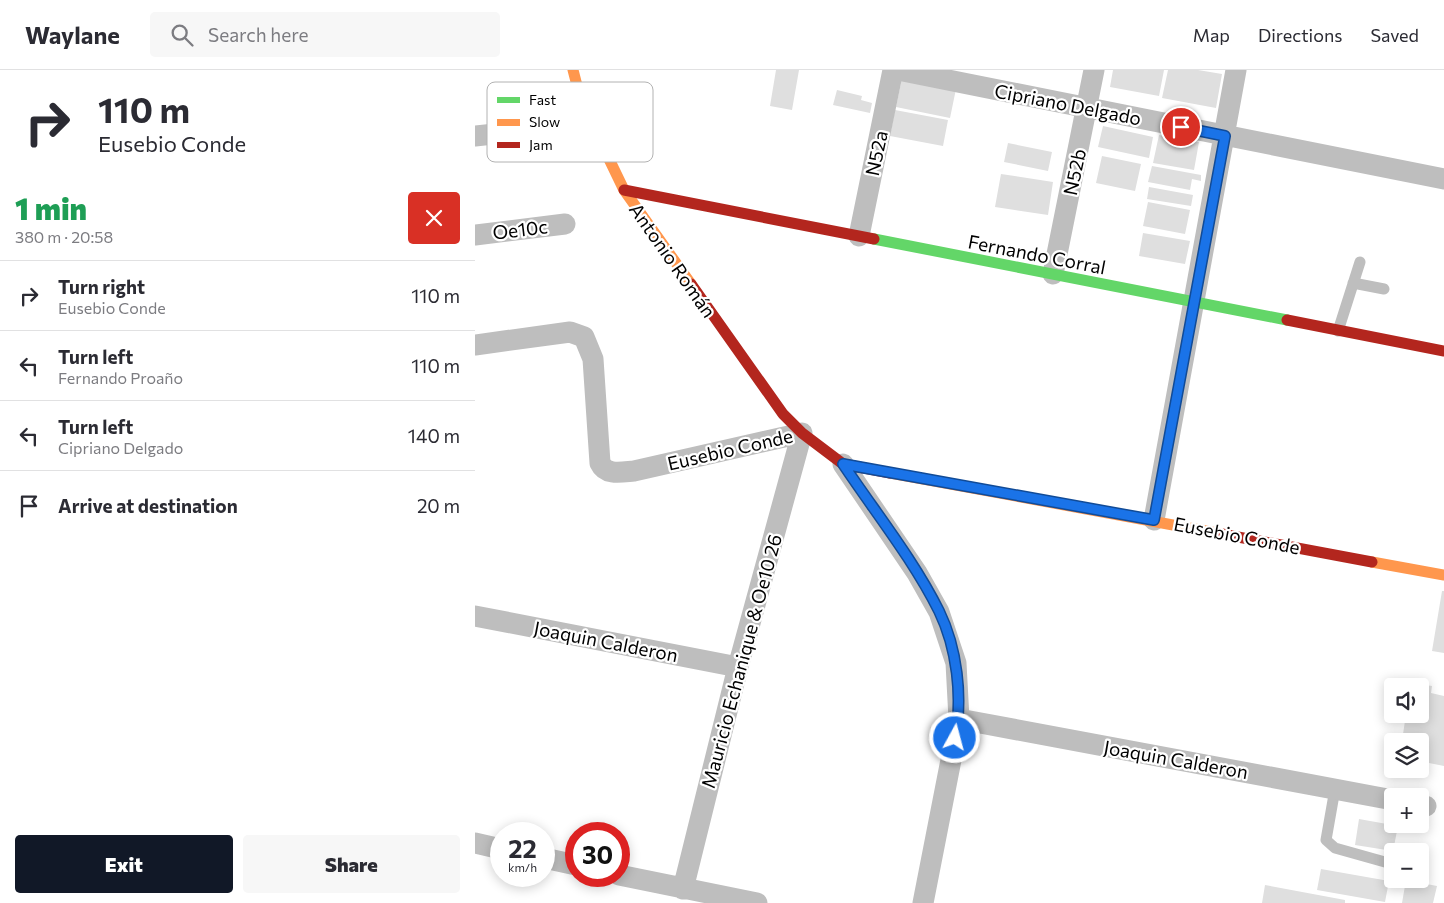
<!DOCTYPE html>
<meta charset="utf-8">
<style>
body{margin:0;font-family:Commissioner,sans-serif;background:#f7f7f7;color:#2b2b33;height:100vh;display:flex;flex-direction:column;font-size:19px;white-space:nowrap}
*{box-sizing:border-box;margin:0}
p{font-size:16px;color:#7c7c81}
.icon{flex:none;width:28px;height:28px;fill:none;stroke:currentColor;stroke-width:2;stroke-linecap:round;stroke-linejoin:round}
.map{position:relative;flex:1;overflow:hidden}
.details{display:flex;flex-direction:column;background:#fff;width:475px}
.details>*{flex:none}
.hud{background:#fff;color:#2b2b33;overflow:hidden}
.controls{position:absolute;left:909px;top:608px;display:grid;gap:10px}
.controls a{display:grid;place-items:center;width:45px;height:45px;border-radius:5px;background:#fff;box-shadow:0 2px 12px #0003;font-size:25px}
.speed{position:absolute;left:15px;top:752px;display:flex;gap:10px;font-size:25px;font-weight:700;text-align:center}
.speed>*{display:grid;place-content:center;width:65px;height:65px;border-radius:50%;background:#fff;box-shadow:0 2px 12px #0003;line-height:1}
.speed small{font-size:12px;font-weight:400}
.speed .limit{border:8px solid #d22;background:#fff;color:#111}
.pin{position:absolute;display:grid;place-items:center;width:42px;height:42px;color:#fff;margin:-21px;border:2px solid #fff;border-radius:50%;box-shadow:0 1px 5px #0007}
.me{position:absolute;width:55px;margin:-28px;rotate:7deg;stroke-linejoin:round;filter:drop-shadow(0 0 4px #0008)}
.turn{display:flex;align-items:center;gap:18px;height:105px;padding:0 15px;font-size:22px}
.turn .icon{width:65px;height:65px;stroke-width:2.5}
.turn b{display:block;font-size:35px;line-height:42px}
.round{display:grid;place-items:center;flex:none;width:52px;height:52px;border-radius:5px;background:#f7f7f7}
.head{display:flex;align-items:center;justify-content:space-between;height:85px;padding:0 15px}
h1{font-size:30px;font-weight:800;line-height:38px;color:#1e9e55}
.primary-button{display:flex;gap:10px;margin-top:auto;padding:10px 15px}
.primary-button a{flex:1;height:58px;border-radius:5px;background:#111827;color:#fff;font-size:20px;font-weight:800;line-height:58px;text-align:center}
.primary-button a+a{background:#f7f7f7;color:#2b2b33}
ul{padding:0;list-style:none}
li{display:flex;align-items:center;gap:15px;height:70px;padding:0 15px;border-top:1px solid #e1e1e2}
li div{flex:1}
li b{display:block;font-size:19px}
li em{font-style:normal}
header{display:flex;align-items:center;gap:30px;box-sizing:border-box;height:70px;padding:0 25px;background:#fff;border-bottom:1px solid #e1e1e2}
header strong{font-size:24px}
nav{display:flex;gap:28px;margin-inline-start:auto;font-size:18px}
.search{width:350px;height:45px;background:#f7f7f7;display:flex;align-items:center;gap:12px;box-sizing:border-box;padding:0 18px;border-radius:5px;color:#7c7c81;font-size:19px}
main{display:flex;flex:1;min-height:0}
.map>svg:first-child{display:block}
.building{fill:#dfdfdf}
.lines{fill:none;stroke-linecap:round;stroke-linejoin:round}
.lane{stroke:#bebebe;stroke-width:11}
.street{stroke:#bebebe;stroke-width:21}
.fast{stroke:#63d668;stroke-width:11}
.slow{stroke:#ff974d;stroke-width:11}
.jam{stroke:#b3261e;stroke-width:11}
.route-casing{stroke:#114b97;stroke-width:12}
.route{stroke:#1a73e8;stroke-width:9}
.labels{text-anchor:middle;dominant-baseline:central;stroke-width:4.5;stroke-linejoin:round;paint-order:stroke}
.street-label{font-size:19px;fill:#000;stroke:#fff}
.key{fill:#fff;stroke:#b2b2b2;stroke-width:1}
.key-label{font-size:14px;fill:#000}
</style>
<header>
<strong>Waylane</strong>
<div class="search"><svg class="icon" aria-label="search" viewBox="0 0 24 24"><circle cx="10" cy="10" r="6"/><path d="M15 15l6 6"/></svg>Search here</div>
<nav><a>Map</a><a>Directions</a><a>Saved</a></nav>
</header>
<main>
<section class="details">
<div class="hud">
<div class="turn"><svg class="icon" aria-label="right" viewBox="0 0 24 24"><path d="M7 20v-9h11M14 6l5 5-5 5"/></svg><div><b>110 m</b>Eusebio Conde</div></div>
</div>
<div class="head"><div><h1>1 min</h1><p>380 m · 20:58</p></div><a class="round" style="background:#d93025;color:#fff"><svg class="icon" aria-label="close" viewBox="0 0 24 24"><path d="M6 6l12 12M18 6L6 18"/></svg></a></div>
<ul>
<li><svg class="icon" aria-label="right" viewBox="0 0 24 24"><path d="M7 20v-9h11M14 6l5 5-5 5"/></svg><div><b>Turn right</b><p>Eusebio Conde</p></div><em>110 m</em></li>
<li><svg class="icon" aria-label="left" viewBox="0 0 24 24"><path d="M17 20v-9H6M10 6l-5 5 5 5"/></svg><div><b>Turn left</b><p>Fernando Proaño</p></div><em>110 m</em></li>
<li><svg class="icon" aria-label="left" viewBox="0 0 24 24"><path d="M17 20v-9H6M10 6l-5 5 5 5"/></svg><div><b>Turn left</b><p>Cipriano Delgado</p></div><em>140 m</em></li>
<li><svg class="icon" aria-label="arrive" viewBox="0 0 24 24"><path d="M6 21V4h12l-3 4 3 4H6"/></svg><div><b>Arrive at destination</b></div><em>20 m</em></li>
</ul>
<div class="primary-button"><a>Exit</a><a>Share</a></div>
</section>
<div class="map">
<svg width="969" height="833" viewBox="0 0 969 833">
<rect width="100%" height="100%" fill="#fff"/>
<path class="building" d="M301 0H324L317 40 295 36Z
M638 0H689L684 26 635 17Z
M693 0H723L747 4 741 38 687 28Z
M427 8 481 19 475 48 421 37Z
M362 20 387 26 386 30 397 33 395 43 358 35Z
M420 40 473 50 468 76 415 66Z
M628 56 678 67 674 88 623 77Z
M684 65 724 72 719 100 678 93Z
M533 73 577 82 573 101 529 92Z
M627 86 666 94 660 121 621 113Z
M677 96 726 105V111L717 109 715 120 673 112Z
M526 104 578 112 573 145 520 137Z
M674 117 718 125 716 136 672 129Z
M673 132 715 140 710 164 668 156Z
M668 163 715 171 710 194 664 186Z
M967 521H969V583L957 581Z
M936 613 957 616 956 623 969 626V696L949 692 947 702 936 700 945 699V671H927L931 644H945V616H936Z
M884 749 923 756 918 781 880 775Z
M846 799 914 811 910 832 842 820Z
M931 810 962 816 958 833H927Z
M790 815 870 830V833H787Z"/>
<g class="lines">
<path class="lane" d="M878 213 909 219
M863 261 885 192
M860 719 851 770 860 778 917 794"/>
<path class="street" d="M423 0 969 109
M0 66 37 62
M0 165 90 154
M384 166 418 0
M578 204 619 0
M0 275 95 262 109 267 118 289 125 393C131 406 147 402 159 401L327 363 263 597 208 819
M368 394 442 503 464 542 481 593 484 649 448 833
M679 450 761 0
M0 546 263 597
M484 649 918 730
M945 735 951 736
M0 773 26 779
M69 788 101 795
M144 805 282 833"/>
<path class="fast" d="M399 169 812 250"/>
<path class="slow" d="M98 0 106 31 149 120 216 214
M415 403 747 464
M897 492 969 505"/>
<path class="jam" d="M149 120 399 169
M216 214 308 344 327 363 368 394 415 403
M812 250 969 281
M747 464 897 492"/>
</g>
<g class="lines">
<defs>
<path id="route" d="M480 668C488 627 482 578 464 541 438 489 400 442 368 394L679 450 750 66 706 57"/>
</defs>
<use href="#route" class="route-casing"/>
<use href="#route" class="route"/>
</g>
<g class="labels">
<g class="street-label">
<text transform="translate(593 34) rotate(11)">Cipriano Delgado</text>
<text transform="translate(401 83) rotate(-78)">N52a</text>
<text transform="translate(599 102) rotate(-78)">N52b</text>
<text transform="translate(45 159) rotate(-7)">Oe10c</text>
<text transform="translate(562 184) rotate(11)">Fernando Corral</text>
<text transform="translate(198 190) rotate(55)">Antonio Román</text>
<text transform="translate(255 379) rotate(-13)">Eusebio Conde</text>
<text transform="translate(762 465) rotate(11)">Eusebio Conde</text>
<text transform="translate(131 571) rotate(11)">Joaquin Calderon</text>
<text transform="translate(266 591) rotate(-75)">Mauricio Echanique &amp; Oe10 26</text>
<text transform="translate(701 689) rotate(10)">Joaquin Calderon</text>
</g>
</g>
<rect x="12" y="12" width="166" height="80" rx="8" class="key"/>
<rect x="22" y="27" width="23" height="6" fill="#63d668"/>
<rect x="22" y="49" width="23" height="7" fill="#ff974d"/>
<rect x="22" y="72" width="23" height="6" fill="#b3261e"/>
<g class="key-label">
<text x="54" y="35">Fast</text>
<text x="54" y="57">Slow</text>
<text x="54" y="80">Jam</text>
</g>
</svg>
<div class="controls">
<a><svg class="icon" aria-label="sound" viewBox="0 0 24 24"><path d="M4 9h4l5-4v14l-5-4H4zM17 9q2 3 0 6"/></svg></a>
<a><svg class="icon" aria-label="layers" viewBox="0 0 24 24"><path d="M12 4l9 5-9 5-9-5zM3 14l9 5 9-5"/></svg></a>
<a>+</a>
<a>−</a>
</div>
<div class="speed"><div>22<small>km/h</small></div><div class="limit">30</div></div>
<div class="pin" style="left:706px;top:57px;background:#d93025"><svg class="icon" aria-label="arrive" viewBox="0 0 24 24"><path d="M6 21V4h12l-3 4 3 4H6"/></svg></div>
<svg class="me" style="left:480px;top:668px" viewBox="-20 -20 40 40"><circle r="17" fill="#1a73e8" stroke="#fff" stroke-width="3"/><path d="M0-11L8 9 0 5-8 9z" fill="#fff"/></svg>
</div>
</main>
